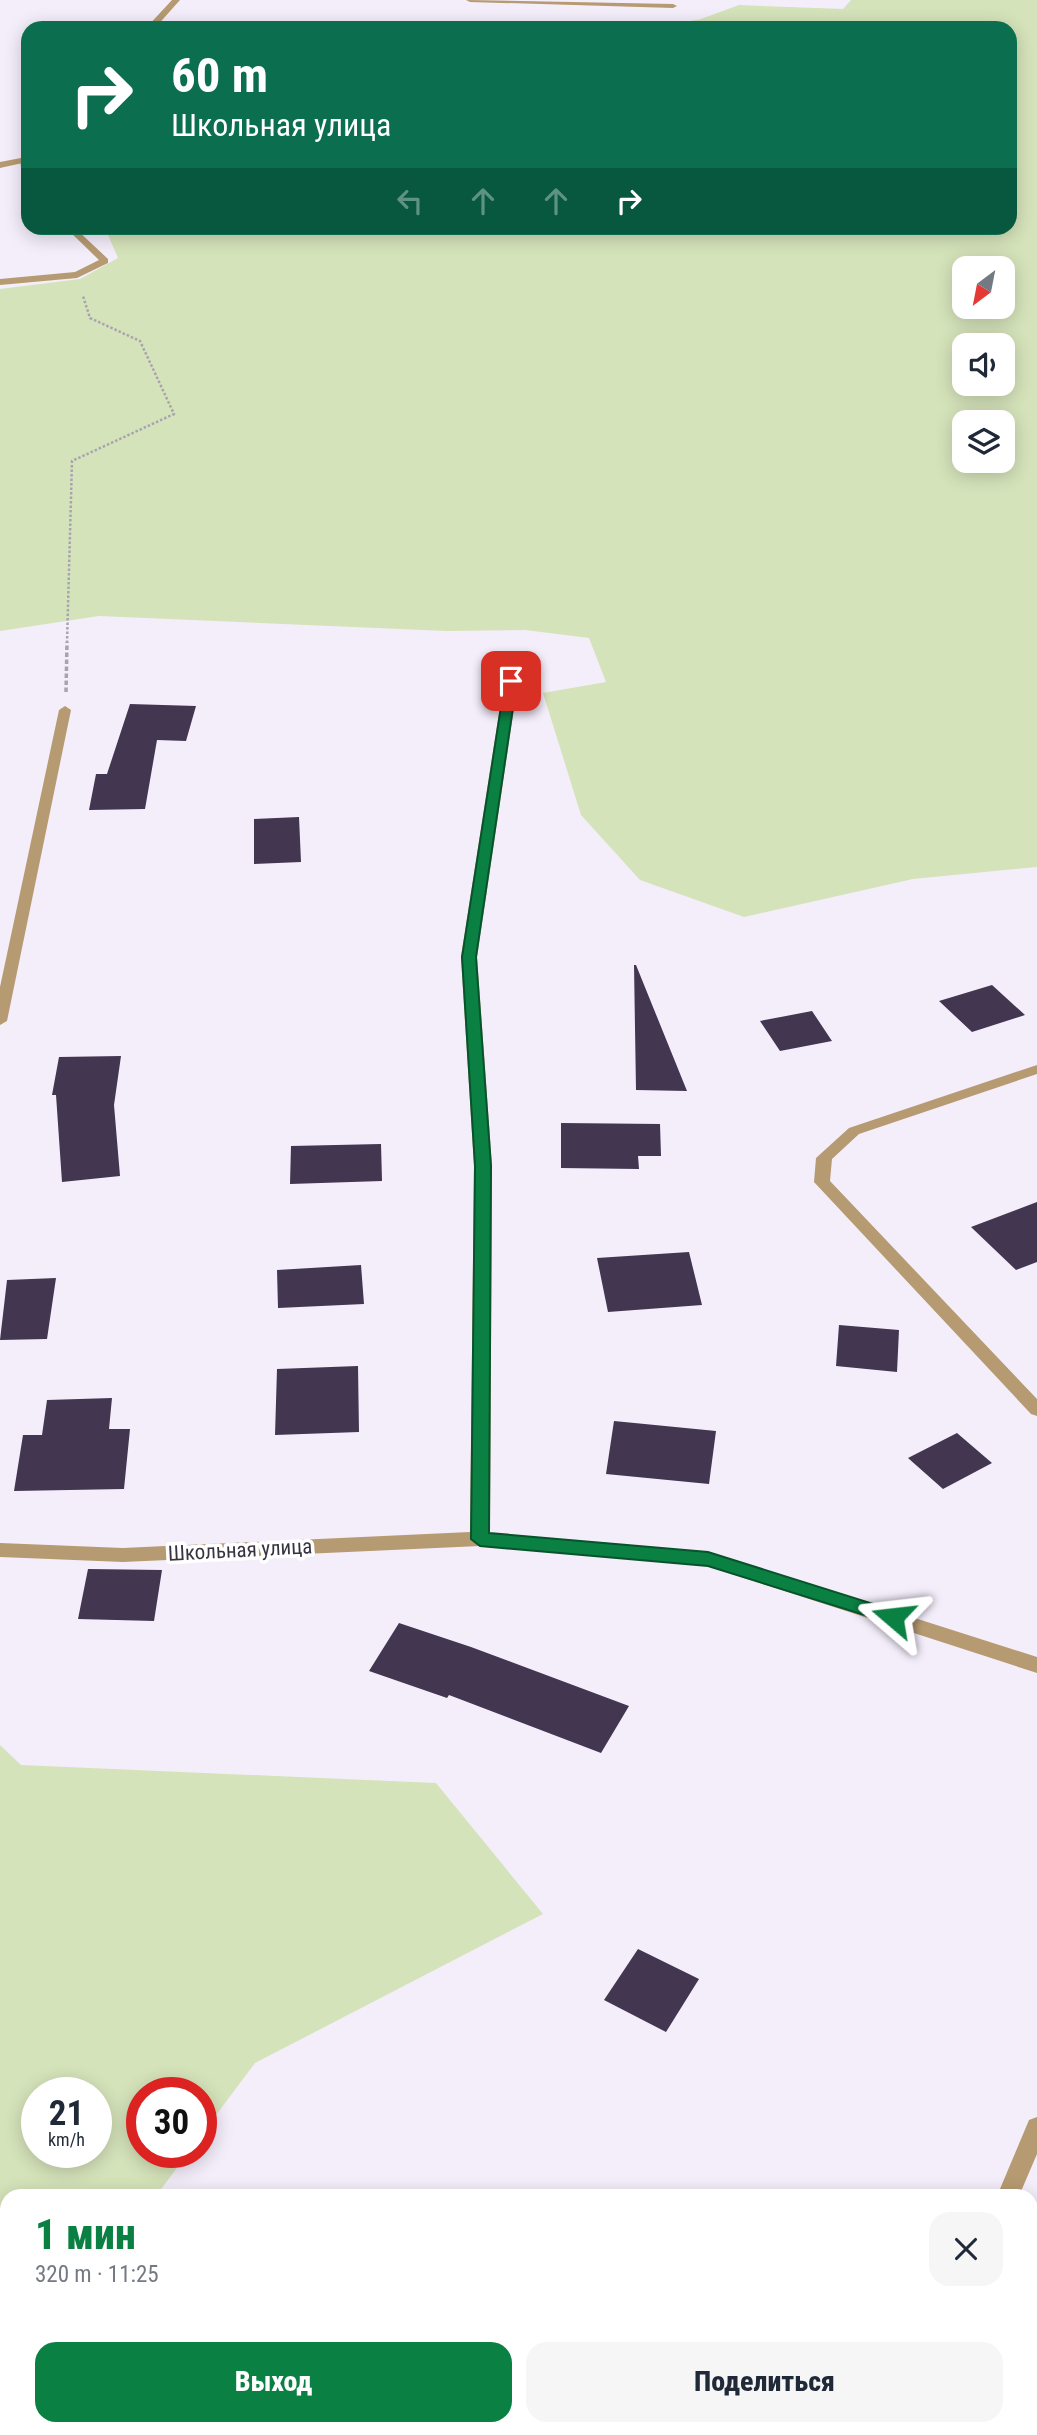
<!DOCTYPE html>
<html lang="ru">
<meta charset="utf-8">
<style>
body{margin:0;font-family:"Roboto Condensed",sans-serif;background:#f6f6f7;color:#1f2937;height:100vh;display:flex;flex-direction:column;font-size:26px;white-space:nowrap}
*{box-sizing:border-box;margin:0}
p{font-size:23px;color:#747a83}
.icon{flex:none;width:38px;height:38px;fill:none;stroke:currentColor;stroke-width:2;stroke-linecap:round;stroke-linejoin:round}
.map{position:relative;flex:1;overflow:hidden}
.sheet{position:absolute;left:0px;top:2189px;width:1038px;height:247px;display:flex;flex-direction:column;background:#fff;border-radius:21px 21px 0 0;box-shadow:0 4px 18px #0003}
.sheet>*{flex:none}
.top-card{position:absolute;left:21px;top:21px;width:996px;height:214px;border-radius:21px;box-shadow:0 4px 18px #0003;background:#0b6e4f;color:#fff;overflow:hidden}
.needle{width:46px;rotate:212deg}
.controls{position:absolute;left:952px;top:256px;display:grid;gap:14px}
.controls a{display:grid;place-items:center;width:63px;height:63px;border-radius:14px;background:#fff;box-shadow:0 4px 18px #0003;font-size:35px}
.speed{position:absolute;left:21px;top:2077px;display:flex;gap:14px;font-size:35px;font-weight:700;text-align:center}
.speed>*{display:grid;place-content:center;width:91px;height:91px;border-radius:50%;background:#fff;box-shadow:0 4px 18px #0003;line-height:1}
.speed small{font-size:18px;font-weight:400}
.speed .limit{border:10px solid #d22;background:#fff;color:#111}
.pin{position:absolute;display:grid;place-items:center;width:60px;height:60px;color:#fff;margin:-30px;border-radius:14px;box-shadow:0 4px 10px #0006}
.me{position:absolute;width:77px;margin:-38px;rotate:287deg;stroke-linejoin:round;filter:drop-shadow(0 0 5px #0008)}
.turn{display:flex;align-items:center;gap:24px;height:147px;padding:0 35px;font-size:32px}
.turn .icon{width:91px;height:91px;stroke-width:2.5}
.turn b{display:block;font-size:49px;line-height:60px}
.lanes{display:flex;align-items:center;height:66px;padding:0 35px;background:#0003;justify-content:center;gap:35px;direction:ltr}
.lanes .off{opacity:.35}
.round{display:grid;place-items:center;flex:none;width:74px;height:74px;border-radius:21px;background:#f6f6f7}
.overview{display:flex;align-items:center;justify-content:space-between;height:119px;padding:0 35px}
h1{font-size:42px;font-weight:800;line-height:52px;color:#0b8043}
.button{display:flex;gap:14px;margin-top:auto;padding:14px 35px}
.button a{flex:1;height:80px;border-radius:21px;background:#0b8043;color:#fff;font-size:28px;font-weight:800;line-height:80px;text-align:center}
.button a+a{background:#f6f6f7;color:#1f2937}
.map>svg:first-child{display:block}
.green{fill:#d5e3ba;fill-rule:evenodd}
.building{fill:#423650}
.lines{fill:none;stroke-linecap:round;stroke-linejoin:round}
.path-far1{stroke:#a9a3b0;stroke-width:2.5;stroke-dasharray:2.5 2;stroke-linecap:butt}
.path{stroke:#a9a3b0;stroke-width:3.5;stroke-dasharray:4.5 2.5;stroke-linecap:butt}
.lane{fill:#b69a71;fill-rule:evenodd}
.street{fill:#b69a71;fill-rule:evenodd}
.route{fill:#0b8043;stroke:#07532c;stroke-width:2}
.labels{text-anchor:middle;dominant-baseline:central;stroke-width:7;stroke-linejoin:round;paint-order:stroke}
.street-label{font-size:21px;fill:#383340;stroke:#fff}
</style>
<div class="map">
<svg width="1037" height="2435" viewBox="0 0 1037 2435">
<rect width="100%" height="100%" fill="#f4eefb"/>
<path class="green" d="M851 0H1037V867L913 879 744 917 640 880 581 815 543 693 606 682 589 638 525 630 446 631 99 616 0 631V289L80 279 118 258 105 228H1010V28H651L701 19 739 5 843 9ZM964 268H1003V306H964ZM964 345H1003V383H964ZM964 422H1003V460H964Z
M0 1745 21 1765 436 1783 543 1914 255 2063 201 2135V2093H142V2152L188 2153 156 2196H7L6 2435H0ZM37 2093H96V2152H37Z"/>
<path class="building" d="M130 704 196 706 186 741 157 740 145 809 89 810 96 774H107Z
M299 817 301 862 254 864V819Z
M634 965H636L687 1091 636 1090Z
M992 985 1025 1015 972 1032 939 1001Z
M812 1011 832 1041 780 1051 760 1021Z
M121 1056 114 1105 120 1176 62 1182 56 1095H52L59 1057Z
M561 1123 660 1124 661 1156H638L639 1169 561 1168Z
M381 1144 382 1181 290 1184 291 1146Z
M1037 1202V1262L1016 1270 971 1227Z
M689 1252 702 1305 608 1312 597 1258Z
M361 1265 364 1304 278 1308 277 1270Z
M56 1278 47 1339 0 1340 7 1280Z
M839 1325 899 1330 897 1372 836 1366Z
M358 1366 359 1432 275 1435 277 1369Z
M112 1398 109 1429H130L124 1489 14 1491 23 1435H42L47 1400Z
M614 1421 716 1431 709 1484 606 1474Z
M957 1433 992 1463 943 1489 908 1458Z
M88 1569 162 1570 154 1621 78 1619Z
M399 1623 471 1647 629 1706 601 1753 449 1695 447 1698 369 1671Z
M638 1949 699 1979 666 2032 604 2000Z"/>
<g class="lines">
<path class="path-far1" d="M67 643 72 461 174 414 140 341 90 318 83 296"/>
<path class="path" d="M66 692 67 642"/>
<path class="lane" d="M466 0 673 4 677 6 673 8 470 2Z
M24 158 28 160V191L24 188 20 160Z
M66 228H75L108 259V263L77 278 0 285V279L75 272 99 260Z
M65 706 71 710 7 1021 0 1025V987L59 710Z
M1037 1065V1074L859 1134 832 1159 830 1181 1037 1399V1416L1031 1414 814 1182 816 1158 849 1128Z
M1037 2117V2154L1019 2196H997L1029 2120Z
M898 2429H922L920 2435H896Z"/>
<path class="street" d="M172 0H180L155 28H146Z
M28 153 27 162 0 168V162L21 158Z
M511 677 518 681 477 957 492 1166 490 1533 708 1552 1037 1657V1673L707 1566 480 1546 123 1562 0 1557V1543L123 1548 470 1532 474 1166 461 957 504 681Z"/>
</g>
<path class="route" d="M511 677 517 681 476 957 491 1166 489 1533 708 1552 899 1612 902 1617 899 1622 893 1624 708 1566 480 1546 471 1539 475 1166 462 957 505 681Z"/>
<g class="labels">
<g class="street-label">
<text transform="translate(240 1550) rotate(-3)">Школьная улица</text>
</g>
</g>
</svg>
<div class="controls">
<a><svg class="needle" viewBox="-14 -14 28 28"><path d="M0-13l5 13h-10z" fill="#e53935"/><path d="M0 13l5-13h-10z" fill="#747a83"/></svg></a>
<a><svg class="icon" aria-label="sound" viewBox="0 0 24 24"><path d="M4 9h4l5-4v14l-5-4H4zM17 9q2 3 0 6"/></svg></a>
<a><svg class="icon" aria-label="layers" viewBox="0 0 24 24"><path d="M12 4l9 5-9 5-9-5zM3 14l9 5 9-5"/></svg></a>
</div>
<div class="speed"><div>21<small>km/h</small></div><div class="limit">30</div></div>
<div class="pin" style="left:511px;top:681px;background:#d93025"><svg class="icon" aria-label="arrive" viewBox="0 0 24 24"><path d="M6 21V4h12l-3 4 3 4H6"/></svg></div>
<svg class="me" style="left:893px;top:1617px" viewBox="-20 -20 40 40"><path d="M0-17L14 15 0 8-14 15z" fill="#0b8043" stroke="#fff" stroke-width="4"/></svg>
<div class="top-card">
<div class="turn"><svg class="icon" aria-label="right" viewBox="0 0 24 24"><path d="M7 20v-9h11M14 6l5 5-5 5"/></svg><div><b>60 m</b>Школьная улица</div></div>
<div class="lanes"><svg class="icon off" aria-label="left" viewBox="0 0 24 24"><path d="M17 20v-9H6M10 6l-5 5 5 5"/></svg><svg class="icon off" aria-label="ahead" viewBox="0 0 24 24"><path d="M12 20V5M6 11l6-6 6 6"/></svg><svg class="icon off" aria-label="ahead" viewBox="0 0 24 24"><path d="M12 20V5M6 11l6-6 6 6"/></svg><svg class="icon" aria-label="right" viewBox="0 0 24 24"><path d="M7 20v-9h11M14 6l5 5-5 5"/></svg></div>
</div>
<section class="sheet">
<div class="overview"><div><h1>1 мин</h1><p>320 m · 11:25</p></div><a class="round"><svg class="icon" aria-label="close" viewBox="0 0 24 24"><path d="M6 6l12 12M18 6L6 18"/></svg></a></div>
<div class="button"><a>Выход</a><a>Поделиться</a></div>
</section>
</div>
